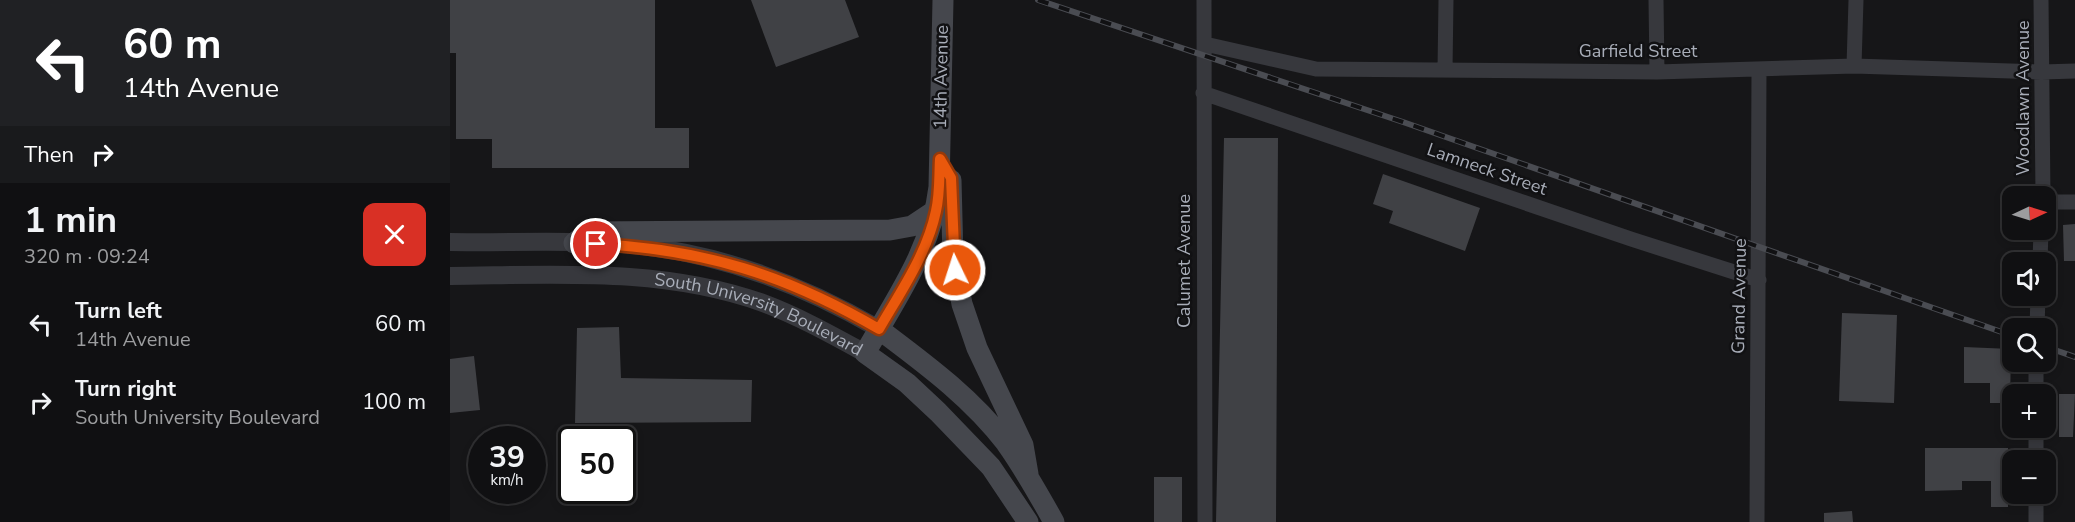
<!DOCTYPE html>
<meta charset="utf-8">
<style>
body{margin:0;font-family:"Nunito Sans",sans-serif;background:#19191b;color:#f1f3f6;height:100vh;display:flex;flex-direction:column;font-size:22px;white-space:nowrap}
*{box-sizing:border-box;margin:0}
p{font-size:20px;color:#9c9d9f}
.icon{flex:none;width:33px;height:33px;fill:none;stroke:currentColor;stroke-width:2;stroke-linecap:round;stroke-linejoin:round}
.map{position:relative;flex:1;overflow:hidden}
.details{display:flex;flex-direction:column;background:#101012;width:450px}
.details>*{flex:none}
.banner{background:#202124;color:#fff;overflow:hidden}
.needle{width:39px;rotate:86deg}
.tools{position:absolute;left:1552px;top:186px;display:grid;gap:12px}
.tools a{display:grid;place-items:center;width:54px;height:54px;border-radius:12px;background:#101012;box-shadow:0 3px 9px #0003,0 0 0 2px #303032;font-size:30px}
.speed{position:absolute;left:18px;top:426px;display:flex;gap:12px;font-size:30px;font-weight:700;text-align:center}
.speed>*{display:grid;place-content:center;width:78px;height:78px;border-radius:50%;background:#101012;box-shadow:0 3px 9px #0003,0 0 0 2px #303032;line-height:1}
.speed small{font-size:15px;font-weight:400}
.speed .limit{border:3px solid #111;border-radius:9px;background:#fff;color:#111}
.pin{position:absolute;display:grid;place-items:center;width:51px;height:51px;color:#fff;margin:-26px;border:3px solid #fff;border-radius:50%;box-shadow:0 2px 6px #0007}
.me{position:absolute;width:66px;margin:-33px;rotate:356deg;stroke-linejoin:round;filter:drop-shadow(0 0 4px #0008)}
.turn{display:flex;align-items:center;gap:21px;height:126px;padding:0 24px;font-size:27px}
.turn .icon{width:78px;height:78px;stroke-width:2.5}
.turn b{display:block;font-size:42px;line-height:51px}
.then{display:flex;align-items:center;height:57px;padding:0 24px;background:#0003;gap:12px;font-size:22px}
.round{display:grid;place-items:center;flex:none;width:63px;height:63px;border-radius:12px;background:#19191b}
.summary{display:flex;align-items:center;justify-content:space-between;height:102px;padding:0 24px}
h1{font-size:36px;font-weight:700;line-height:45px}
ul{padding:0;list-style:none}
li{display:flex;align-items:center;gap:18px;height:78px;padding:0 24px}
li div{flex:1}
li b{display:block;font-size:22px}
li em{font-style:normal}
main{display:flex;flex:1;min-height:0}
.map>svg:first-child{display:block}
.building{fill:#404145}
.lines{fill:none;stroke-linecap:round;stroke-linejoin:round}
.minor{stroke:#37383d;stroke-width:15}
.tertiary{stroke:#37383d;stroke-width:18}
.secondary{stroke:#45474d;stroke-width:21}
.rail-casing{stroke:#4a4c52;stroke-width:6}
.rail{stroke:#111113;stroke-width:4;stroke-dasharray:11;stroke-linecap:butt}
.route-casing{stroke:#983908;stroke-width:15}
.route{stroke:#ea580c;stroke-width:10}
.labels{text-anchor:middle;dominant-baseline:central;stroke-width:5;stroke-linejoin:round;paint-order:stroke}
.street-label{font-size:18px;fill:#a8adb8;stroke:#111113}
</style>
<main>
<section class="details">
<div class="banner">
<div class="turn"><svg class="icon" aria-label="left" viewBox="0 0 24 24"><path d="M17 20v-9H6M10 6l-5 5 5 5"/></svg><div><b>60 m</b>14th Avenue</div></div>
<div class="then">Then<svg class="icon" aria-label="right" viewBox="0 0 24 24"><path d="M7 20v-9h11M14 6l5 5-5 5"/></svg></div>
</div>
<div class="summary"><div><h1>1 min</h1><p>320 m · 09:24</p></div><a class="round" style="background:#d93025;color:#fff"><svg class="icon" aria-label="close" viewBox="0 0 24 24"><path d="M6 6l12 12M18 6L6 18"/></svg></a></div>
<ul>
<li><svg class="icon" aria-label="left" viewBox="0 0 24 24"><path d="M17 20v-9H6M10 6l-5 5 5 5"/></svg><div><b>Turn left</b><p>14th Avenue</p></div><em>60 m</em></li>
<li><svg class="icon" aria-label="right" viewBox="0 0 24 24"><path d="M7 20v-9h11M14 6l5 5-5 5"/></svg><div><b>Turn right</b><p>South University Boulevard</p></div><em>100 m</em></li>
</ul>
</section>
<div class="map">
<svg width="1625" height="522" viewBox="0 0 1625 522">
<rect width="100%" height="100%" fill="#161618"/>
<path class="building" d="M0 0H205V128H239V168H42V139H6V53H0Z
M301 0H395L409 37 326 67Z
M774 138H828L826 522H766Z
M933 174 1030 208 1015 251 939 223 943 211 923 204Z
M1625 224V261H1614L1613 225Z
M1392 313 1447 315 1444 403 1389 401Z
M169 327 171 378 302 380 301 422 125 423 127 328Z
M1514 347 1561 349 1560 403H1540V383H1514Z
M24 356 30 410 0 413V359Z
M1609 394H1625L1623 437H1609Z
M1475 448H1558V507H1541V481H1512V490L1475 491Z
M704 477H732V522H704Z
M1402 511 1403 522H1374V513Z"/>
<g class="lines">
<path class="minor" d="M754 0 755 522
M1206 0 1207 72
M1591 0 1593 196
M755 44 866 69 1207 72 1404 66 1592 72 1625 71
M1404 66 1406 0
M995 70 996 0
M753 93 1181 239 1309 280
M1596 202H1625
M1590 262 1591 230
M1587 328 1588 296
M1586 394V362
M1586 428V460
M1307 522 1309 69
M1586 522V494"/>
<g class="tertiary">
<path d="M0 242C64 243 129 239 193 246 278 256 355 286 429 329"/>
<path id="s1" d="M0 276C105 275 212 267 313 303 348 316 382 335 415 353"/>
</g>
<path class="secondary" d="M493 0 489 187C482 249 445 300 415 353L457 383 488 412 541 467 578 522
M501 180 503 258 512 304 527 348 573 445 578 474
M124 243 139 232 440 230 462 226 486 210
M429 329C474 363 521 397 556 443 574 468 589 495 604 522"/>
<defs>
<path id="rail" d="M588 0 953 122 1563 336
M1596 347 1625 357"/>
</defs>
<use href="#rail" class="rail-casing"/>
<use href="#rail" class="rail"/>
</g>
<g class="lines">
<defs>
<path id="route" d="M146 244C254 249 336 275 429 329 451 291 477 254 486 211 490 194 489 176 490 159L501 178 505 270"/>
</defs>
<use href="#route" class="route-casing"/>
<use href="#route" class="route"/>
</g>
<g class="labels">
<g class="street-label">
<text x="1188" y="51">Garfield Street</text>
<text transform="translate(491 77) rotate(-89)">14th Avenue</text>
<text transform="translate(1573 98) rotate(-90)">Woodlawn Avenue</text>
<text transform="translate(1037 169) rotate(19)">Lamneck Street</text>
<text transform="translate(734 261) rotate(-90)">Calumet Avenue</text>
<text transform="translate(1289 296) rotate(-89)">Grand Avenue</text>
<text stroke="none"><textPath href="#s1" startOffset="315">South University Boulevard</textPath></text>
</g>
</g>
</svg>
<div class="tools">
<a><svg class="needle" viewBox="-14 -14 28 28"><path d="M0-13l5 13h-10z" fill="#e53935"/><path d="M0 13l5-13h-10z" fill="#9c9d9f"/></svg></a>
<a><svg class="icon" aria-label="sound" viewBox="0 0 24 24"><path d="M4 9h4l5-4v14l-5-4H4zM17 9q2 3 0 6"/></svg></a>
<a><svg class="icon" aria-label="search" viewBox="0 0 24 24"><circle cx="10" cy="10" r="6"/><path d="M15 15l6 6"/></svg></a>
<a>+</a>
<a>−</a>
</div>
<div class="speed"><div>39<small>km/h</small></div><div class="limit">50</div></div>
<div class="pin" style="left:146px;top:244px;background:#d93025"><svg class="icon" aria-label="arrive" viewBox="0 0 24 24"><path d="M6 21V4h12l-3 4 3 4H6"/></svg></div>
<svg class="me" style="left:505px;top:270px" viewBox="-20 -20 40 40"><circle r="17" fill="#ea580c" stroke="#fff" stroke-width="3"/><path d="M0-11L8 9 0 5-8 9z" fill="#fff"/></svg>
</div>
</main>
